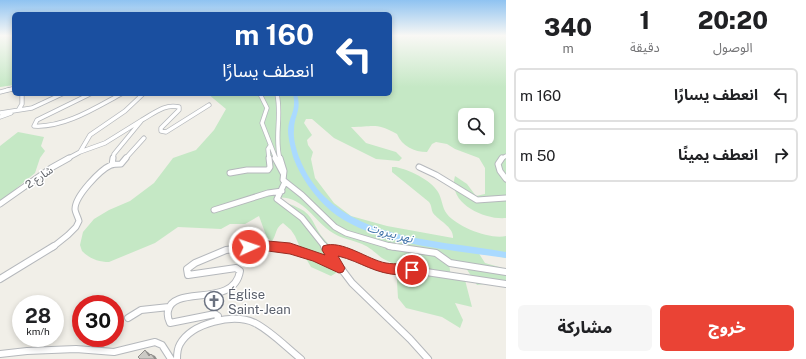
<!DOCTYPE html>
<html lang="ar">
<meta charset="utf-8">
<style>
body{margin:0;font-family:"Public Sans","Noto Sans Arabic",sans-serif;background:#f6f6f6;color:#202124;direction:rtl;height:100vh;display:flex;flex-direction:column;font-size:15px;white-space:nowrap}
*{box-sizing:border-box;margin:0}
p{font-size:13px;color:#757577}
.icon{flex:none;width:22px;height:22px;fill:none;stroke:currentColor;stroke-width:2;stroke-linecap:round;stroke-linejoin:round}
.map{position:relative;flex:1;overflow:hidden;direction:ltr}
.details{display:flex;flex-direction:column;background:#fff;width:300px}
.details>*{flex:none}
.hud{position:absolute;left:12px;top:12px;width:380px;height:84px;border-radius:6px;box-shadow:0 2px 6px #0003;direction:rtl;background:#1a4fa0;color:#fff;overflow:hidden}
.buttons{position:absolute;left:458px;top:108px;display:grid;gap:8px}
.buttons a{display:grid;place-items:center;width:36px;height:36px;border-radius:6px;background:#fff;box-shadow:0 2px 6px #0003;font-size:20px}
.speed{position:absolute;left:12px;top:295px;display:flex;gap:8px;font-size:20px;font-weight:700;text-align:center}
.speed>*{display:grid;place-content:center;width:52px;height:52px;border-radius:50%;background:#fff;box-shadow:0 2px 6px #0003;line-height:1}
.speed small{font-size:10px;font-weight:400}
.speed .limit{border:6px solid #d22;background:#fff;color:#111}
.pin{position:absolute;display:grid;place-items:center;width:34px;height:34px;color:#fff;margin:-17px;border:2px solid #fff;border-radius:50%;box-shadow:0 1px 4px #0007}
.me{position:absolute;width:44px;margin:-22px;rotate:87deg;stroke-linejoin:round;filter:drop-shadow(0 0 3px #0008)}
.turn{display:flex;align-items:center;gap:14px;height:84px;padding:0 12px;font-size:18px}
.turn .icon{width:52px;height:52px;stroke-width:2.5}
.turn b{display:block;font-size:28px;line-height:34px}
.eta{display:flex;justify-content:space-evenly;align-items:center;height:68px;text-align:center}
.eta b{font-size:24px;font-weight:800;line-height:28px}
.cta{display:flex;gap:8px;margin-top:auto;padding:8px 12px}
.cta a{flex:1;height:46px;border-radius:6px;background:#ea4335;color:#fff;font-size:16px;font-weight:800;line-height:46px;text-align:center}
.cta a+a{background:#f6f6f6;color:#202124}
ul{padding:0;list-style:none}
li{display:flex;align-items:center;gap:12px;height:54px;margin:0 8px 6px;padding:0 4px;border:2px solid #e0e0e0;border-radius:6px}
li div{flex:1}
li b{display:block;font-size:15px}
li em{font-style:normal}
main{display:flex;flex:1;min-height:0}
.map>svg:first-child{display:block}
.green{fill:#c5e8c5;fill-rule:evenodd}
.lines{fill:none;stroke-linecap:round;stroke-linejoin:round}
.river{fill:#aadaff;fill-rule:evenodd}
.minor-far3-casing{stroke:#b5b8bc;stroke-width:4.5}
.minor-far2-casing{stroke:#b5b8bc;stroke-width:5}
.minor-far1-casing{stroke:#b5b8bc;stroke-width:7}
.minor-casing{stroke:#b5b8bc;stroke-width:8}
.minor-far3{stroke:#fff;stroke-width:3}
.minor-far2{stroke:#fff;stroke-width:3.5}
.minor-far1{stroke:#fff;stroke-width:5}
.minor{stroke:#fff;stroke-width:6}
.shaded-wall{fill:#8f8d8a}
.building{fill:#cccac5;stroke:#8f8d8a}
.route{fill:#ea4335;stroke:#982c22}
.labels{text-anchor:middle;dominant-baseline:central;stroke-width:3;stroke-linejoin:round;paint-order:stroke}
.street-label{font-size:11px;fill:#5f6368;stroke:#fff}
.water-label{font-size:12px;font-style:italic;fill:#4174aa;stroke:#fff}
.near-worship-label{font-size:13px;fill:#5b616d;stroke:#fff;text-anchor:start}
</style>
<main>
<section class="details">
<div class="eta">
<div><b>20:20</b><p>الوصول</p></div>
<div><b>1</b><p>دقيقة</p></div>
<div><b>340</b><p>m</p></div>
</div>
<ul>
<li><svg class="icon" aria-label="left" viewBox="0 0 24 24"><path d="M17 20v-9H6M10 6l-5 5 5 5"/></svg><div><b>انعطف يسارًا</b></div><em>160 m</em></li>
<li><svg class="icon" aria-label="right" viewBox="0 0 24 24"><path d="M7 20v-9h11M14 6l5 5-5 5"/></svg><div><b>انعطف يمينًا</b></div><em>50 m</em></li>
</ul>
<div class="cta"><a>خروج</a><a>مشاركة</a></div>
</section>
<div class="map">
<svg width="506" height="359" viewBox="0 0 506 359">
<rect width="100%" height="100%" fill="#f1efe8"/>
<path class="green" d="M0 36H14V85L0 87Z
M390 36H506V218C484 220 447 203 455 176L467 184 476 196 485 194V168L479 158 455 149 447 144 436 142 432 144 427 152C414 152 402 146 397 134 375 122 374 127 351 127L366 143 396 152 402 158 399 161 376 159 334 138 312 119H306L304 123 312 135 307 140 308 145 313 152 311 159 315 178 334 203 351 216 387 226 453 238C454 227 439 221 433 213 431 209 432 206 429 202L392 172V167H396C409 170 430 179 438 192 442 198 442 208 447 214 457 227 491 240 506 236V258L478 252 485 263 506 269V281L477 285 464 265 449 263 451 278 465 280 472 307 455 303 463 320 460 328 442 317 406 308 398 298 396 265C390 262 382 259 377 254 372 250 369 247 362 244 353 240 342 239 333 233 313 221 303 194 275 198 285 203 295 205 304 211 314 218 316 231 324 239 329 245 334 249 339 255L336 267V273L331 276 311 267 302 252 295 236 291 230 283 223C275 228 277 234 272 241L267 238 259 216 245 224H230L221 229 178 227 155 243 109 262C99 262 90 259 82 251L80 245 83 232 94 219 109 210 130 201 154 183 173 158 196 150 214 130 226 109 208 94H390ZM465 115H487V137H465Z
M18 132 44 137 41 146 45 151 40 158 35 173 12 192V194L0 206V146Z"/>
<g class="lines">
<path class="river" d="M293 94H297C302 111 294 115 294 130 293 138 296 149 299 157 324 222 390 235 452 244 470 246 488 249 506 252V258C489 256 472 253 455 251 415 245 363 237 331 211 314 196 301 178 293 157 291 149 288 138 288 130 289 115 297 111 293 94Z"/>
<defs>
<path id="minor-far3" d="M7 90 14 89"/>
<path id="minor-far2" d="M0 92 12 89
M90 94 37 120 34 126C64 128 95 108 121 94
M260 94 267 108 262 123 276 159
M277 94C282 116 274 138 280 159
M19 109 22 104V94
M0 113 32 108 62 94
M0 117 11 113
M142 120C153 114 165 103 179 107V110L161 128V131L166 132 209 105
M80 152 90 135 125 111 143 94
M67 159 80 152 105 143 142 120 114 154 113 159
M125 159 144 138
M269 159 268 149 270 146
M501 159 506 156"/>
<path id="minor-far1" d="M275 158 283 173
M280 158 284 171 283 180 302 195 335 227 346 233 393 247
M502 158 498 164 500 171 506 179
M112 165 113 158
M419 167 436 175 477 200 506 198
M230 173 247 170H268L270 167 269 158
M285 182 277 199 302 218 325 247
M0 204 51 168 69 158
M214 210 268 193 282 191
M53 247 68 235 76 227 79 221C78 217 75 212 75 209 75 196 100 170 111 165 114 164 118 164 121 164L126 158
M247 247H274"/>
<path id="minor" d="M324 246 352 283 410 339 428 359
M389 246 436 253 450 263 506 272
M327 250 351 254 378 267 387 269 413 270 506 284
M0 279 54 246
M128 318 141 310 169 307
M217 321 218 316 215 314 170 323C168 319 167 316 168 311 173 284 234 309 240 271L236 268 188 275 187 269 195 263 226 250 259 246 294 250 317 258 339 268
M0 354 27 351 76 349 114 352 155 342 162 345 171 359
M177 359C177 354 177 349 180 344 192 323 233 313 255 323 272 332 286 347 301 359"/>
</defs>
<use href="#minor-far3" class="minor-far3-casing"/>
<use href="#minor-far2" class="minor-far2-casing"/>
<use href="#minor-far1" class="minor-far1-casing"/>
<use href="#minor" class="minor-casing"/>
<use href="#minor-far3" class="minor-far3"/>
<use href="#minor-far2" class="minor-far2"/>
<use href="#minor-far1" class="minor-far1"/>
<use href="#minor" class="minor"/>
</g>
<path class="shaded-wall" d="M145 350 149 353 153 358 149 356Z
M151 354 155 356 157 359H155Z"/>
<path class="building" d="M145 350 149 356 151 354 155 359H140L138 357Z"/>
<linearGradient id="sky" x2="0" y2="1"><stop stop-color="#8fc3f1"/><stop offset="0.41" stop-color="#f9f8f5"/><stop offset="1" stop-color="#f9f8f5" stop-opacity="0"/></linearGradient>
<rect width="506" height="87" fill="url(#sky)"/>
<path class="route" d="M268 241 290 243 325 255 322 250 323 246C342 239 368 260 386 263 396 265 407 262 417 266L418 270 417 274C411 276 407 276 401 275 374 274 362 262 338 256L345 268 343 272 339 273 313 261 290 254 268 251 249 252 245 251 244 247 245 244Z"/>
<defs>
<symbol id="church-ring" viewBox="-11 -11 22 22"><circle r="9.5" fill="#fff" stroke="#6b7280" stroke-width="1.5"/><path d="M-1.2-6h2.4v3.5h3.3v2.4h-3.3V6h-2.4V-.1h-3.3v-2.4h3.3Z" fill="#6b7280"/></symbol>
</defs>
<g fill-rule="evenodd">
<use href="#church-ring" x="203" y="290" width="22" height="22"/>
</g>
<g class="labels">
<g class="street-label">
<text transform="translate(39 177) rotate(-34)">شارع 2</text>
</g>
<g class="water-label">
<text transform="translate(390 233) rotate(15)">نهر بيروت</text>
</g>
<g class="near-worship-label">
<text x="228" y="294">Église<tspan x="228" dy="15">Saint-Jean</tspan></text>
</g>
</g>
</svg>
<div class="buttons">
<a><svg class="icon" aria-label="search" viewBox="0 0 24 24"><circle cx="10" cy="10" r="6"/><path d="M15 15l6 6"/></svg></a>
</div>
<div class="speed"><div>28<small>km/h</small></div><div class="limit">30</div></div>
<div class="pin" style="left:412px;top:270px;background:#d93025"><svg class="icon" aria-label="arrive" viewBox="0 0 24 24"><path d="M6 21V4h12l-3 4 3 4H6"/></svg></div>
<svg class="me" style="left:249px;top:247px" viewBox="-20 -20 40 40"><circle r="17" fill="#ea4335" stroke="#fff" stroke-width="3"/><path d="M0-11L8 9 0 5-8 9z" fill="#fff"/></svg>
<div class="hud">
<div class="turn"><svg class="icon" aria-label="left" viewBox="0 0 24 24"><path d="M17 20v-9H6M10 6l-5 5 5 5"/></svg><div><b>160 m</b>انعطف يسارًا</div></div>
</div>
</div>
</main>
